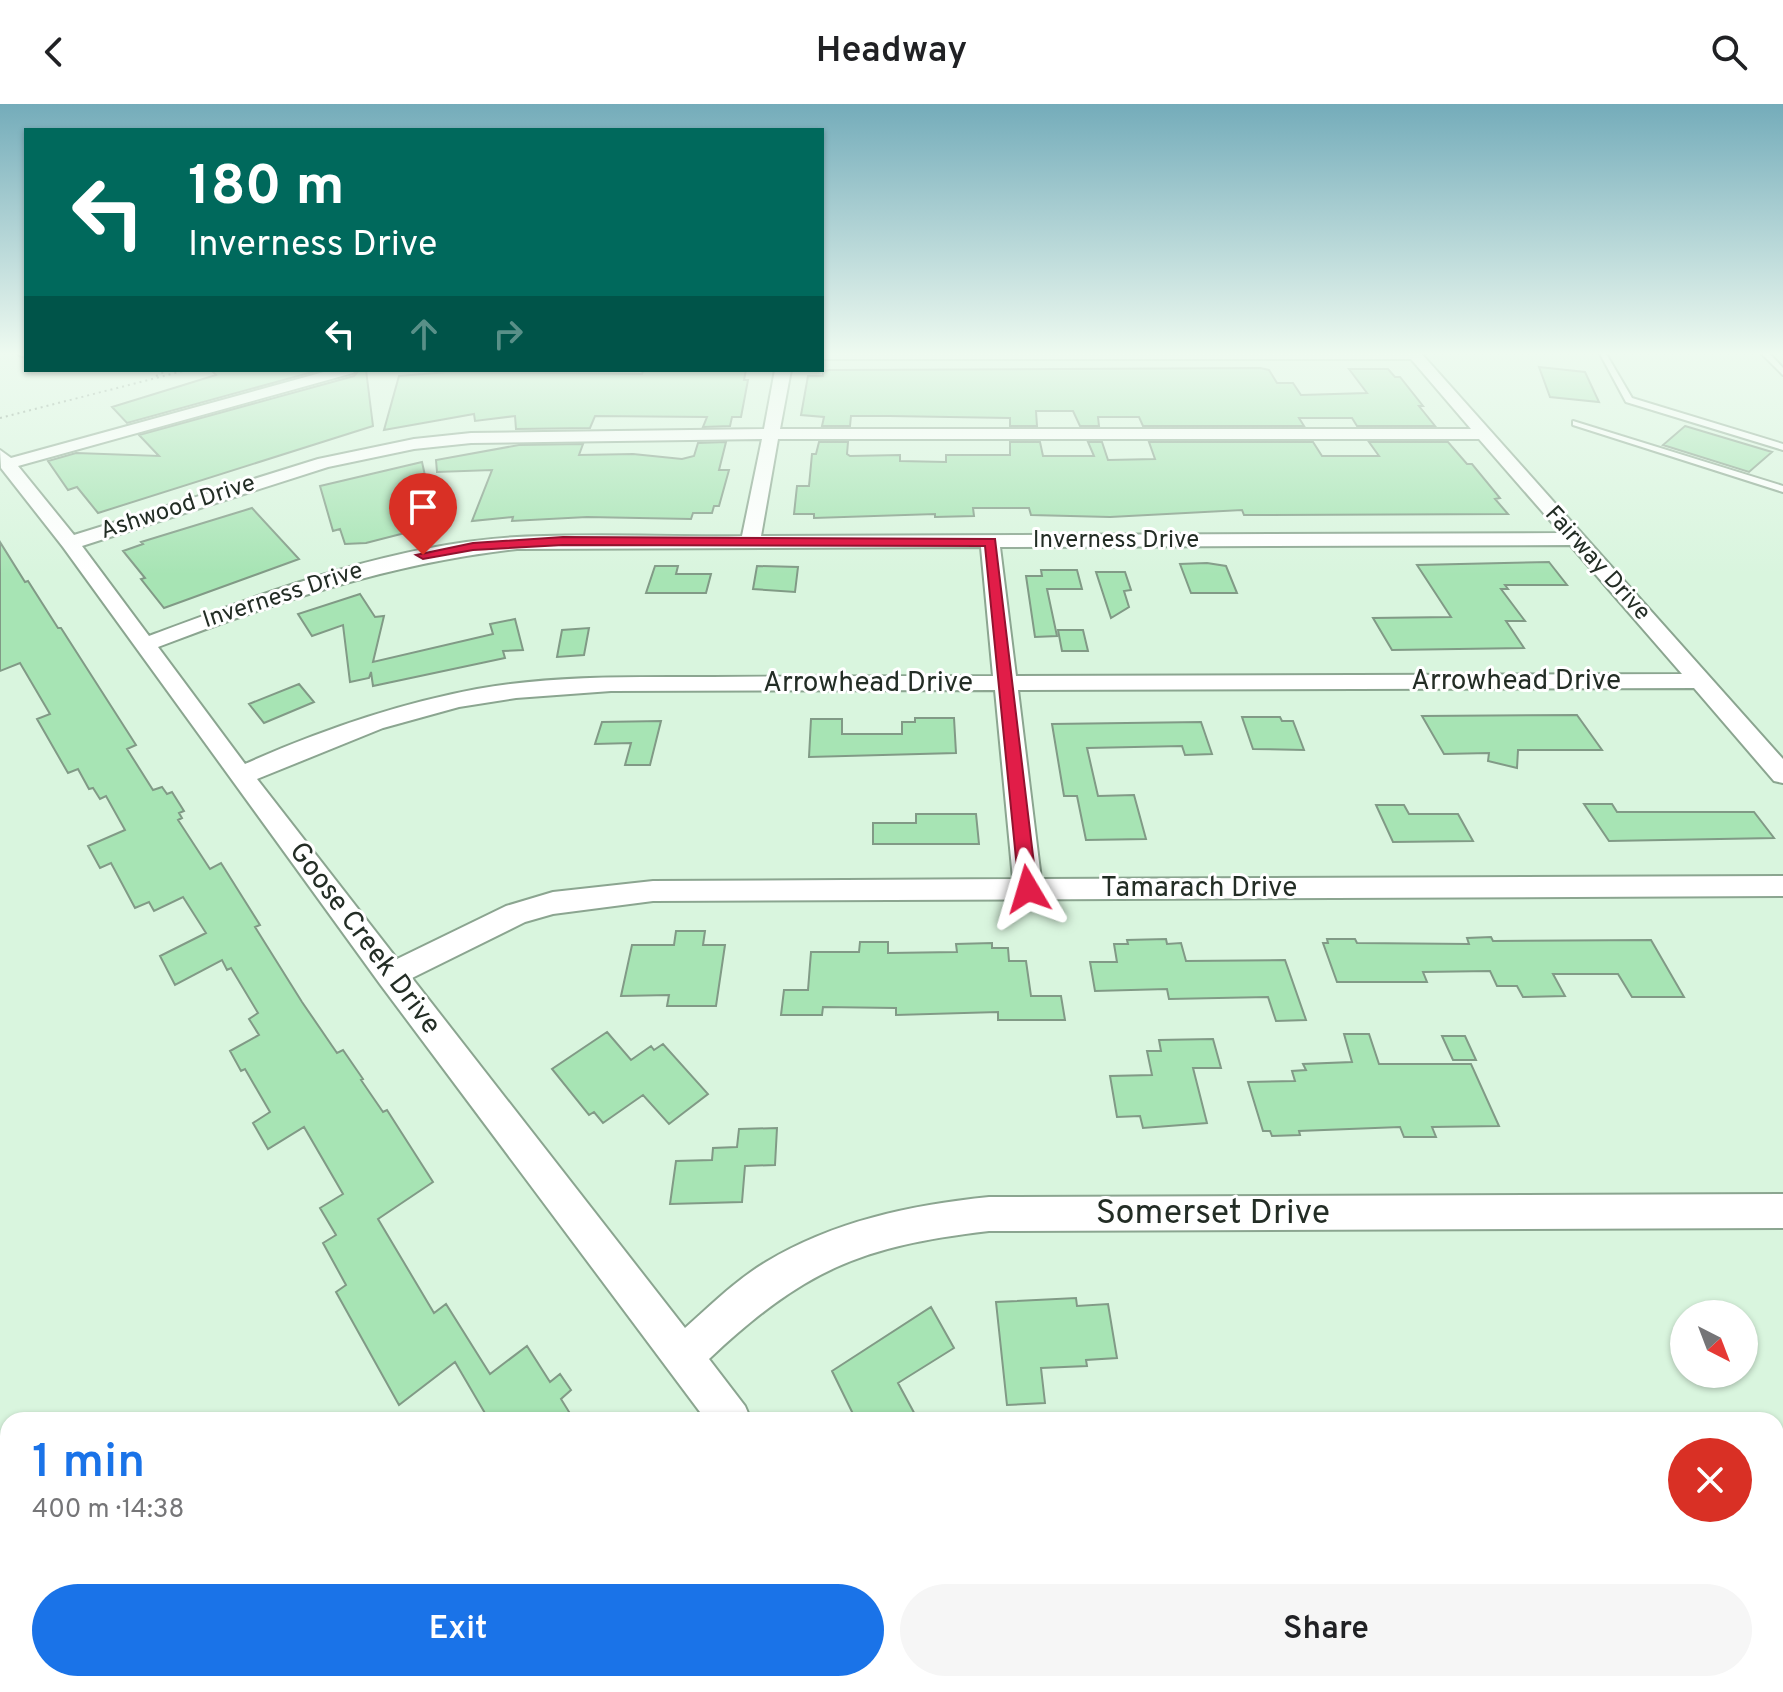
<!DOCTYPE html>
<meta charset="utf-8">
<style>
body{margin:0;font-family:Overpass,sans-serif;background:#f6f6f6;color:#202124;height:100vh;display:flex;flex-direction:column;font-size:30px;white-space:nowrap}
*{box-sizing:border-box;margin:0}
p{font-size:26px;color:#757577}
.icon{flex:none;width:44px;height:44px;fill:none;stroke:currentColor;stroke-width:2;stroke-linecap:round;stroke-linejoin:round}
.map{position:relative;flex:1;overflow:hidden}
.side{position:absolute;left:0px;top:1308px;width:1784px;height:280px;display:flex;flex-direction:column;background:#fff;border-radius:24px 24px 0 0;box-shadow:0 2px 6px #0004}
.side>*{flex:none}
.top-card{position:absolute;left:24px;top:24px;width:800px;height:244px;border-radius:0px;box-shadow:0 2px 6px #0004;background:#00695c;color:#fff;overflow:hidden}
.needle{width:52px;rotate:138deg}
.buttons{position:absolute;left:1670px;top:1196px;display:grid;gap:16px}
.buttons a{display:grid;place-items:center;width:88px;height:88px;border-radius:50%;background:#fff;box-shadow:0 2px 6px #0004;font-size:40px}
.pin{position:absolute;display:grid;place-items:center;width:68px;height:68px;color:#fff;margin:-82px -34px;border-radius:50% 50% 50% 0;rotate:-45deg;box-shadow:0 0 8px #0007}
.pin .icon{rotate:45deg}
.me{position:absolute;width:88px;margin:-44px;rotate:353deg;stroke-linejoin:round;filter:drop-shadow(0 0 6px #0008)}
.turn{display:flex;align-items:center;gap:28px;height:168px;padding:0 32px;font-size:36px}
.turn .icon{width:104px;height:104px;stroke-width:2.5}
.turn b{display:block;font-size:56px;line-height:68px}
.lanes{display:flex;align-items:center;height:76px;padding:0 32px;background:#0003;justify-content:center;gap:40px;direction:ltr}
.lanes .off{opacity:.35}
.round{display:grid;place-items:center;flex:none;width:84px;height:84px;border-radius:42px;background:#f6f6f6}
.summary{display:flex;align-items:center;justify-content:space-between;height:136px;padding:0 32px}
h1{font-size:48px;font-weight:600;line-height:60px;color:#1a73e8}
.cta{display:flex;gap:16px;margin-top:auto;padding:16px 32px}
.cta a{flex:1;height:92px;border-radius:48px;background:#1a73e8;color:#fff;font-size:32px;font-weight:600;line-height:92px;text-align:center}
.cta a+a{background:#f6f6f6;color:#202124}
header{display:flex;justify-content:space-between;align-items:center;height:104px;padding:0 32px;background:#fff;font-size:36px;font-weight:600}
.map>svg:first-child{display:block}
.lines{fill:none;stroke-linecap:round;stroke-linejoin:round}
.stream{stroke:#66a174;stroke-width:11}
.building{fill:#a7e4b4;stroke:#819a86;stroke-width:2}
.service-casing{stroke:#8ba590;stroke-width:4}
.minor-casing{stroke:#8ba590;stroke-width:4}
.path{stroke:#7a8d7e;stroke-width:2;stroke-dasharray:2 4;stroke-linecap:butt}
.service{fill:#fff;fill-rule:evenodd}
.minor{fill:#fff;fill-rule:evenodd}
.route{fill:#e11d48;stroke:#92132f;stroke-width:2}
.labels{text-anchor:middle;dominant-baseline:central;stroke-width:6;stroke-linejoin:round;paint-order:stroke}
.far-street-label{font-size:24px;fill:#232d25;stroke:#fff}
.street-label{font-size:28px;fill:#232d25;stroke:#fff}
.near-street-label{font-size:34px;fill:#232d25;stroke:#fff}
</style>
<header><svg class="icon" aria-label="back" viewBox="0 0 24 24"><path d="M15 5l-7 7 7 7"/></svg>Headway<svg class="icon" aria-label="search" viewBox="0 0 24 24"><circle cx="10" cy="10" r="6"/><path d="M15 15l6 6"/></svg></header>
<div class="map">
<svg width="1783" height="1588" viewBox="0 0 1783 1588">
<rect width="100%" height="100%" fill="#d9f5de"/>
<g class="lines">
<path class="stream" d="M0 1344 8 1348
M220 1580 221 1588"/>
</g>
<path class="building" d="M1539 263 1585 268 1599 298 1550 293Z
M1260 264 1269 266 1277 279H1293L1301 291 1367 289 1349 265H1388L1395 273H1400L1423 302H1419L1435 322H1357L1352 314H1299L1304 322H1143L1139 313H1098L1099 322H1080L1073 307H1036L1037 322H1010V314L889 312H851L850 322H822L824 313 801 311 808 272H823V267L830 266Z
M211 266H320L127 319 112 303 216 271Z
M359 266H366L373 322 98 409 77 383 68 386 48 357 76 349 159 352 139 331 354 272Z
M651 266H746L744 276H748L741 313H732L730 322 703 323 707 313 595 312 590 324 516 325 515 312 475 317 474 310 384 326 399 272 449 268 642 270 643 267Z
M1685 322 1772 348 1749 368 1663 341Z
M726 338 719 366H729L719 402H714L712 409H693L691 415 587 413 512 417 513 413 472 417 492 366 437 368 436 356 519 341 583 340 579 351 633 350 682 355 694 352 698 339Z
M819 338H848L847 350 850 352 900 351V357L946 358V351H1010V338H1040L1043 352H1094L1088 338H1102L1108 356 1155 355 1149 338H1313L1322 352H1379L1369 338H1448L1467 360H1472L1500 394 1495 395 1508 410 1244 411 1242 406 1110 413 1031 411 1029 404H973L974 412 935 413V410L814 414V410H794L797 382H809L812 350H816Z
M422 358 436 421 366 439 345 440 340 425 333 427 320 382Z
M252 404 299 455 164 504 141 475 145 474 123 447 143 440 141 438Z
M0 438 25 478 28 477 58 524H61L136 641 127 645 153 686 162 683 167 690 172 688 184 707 179 709 182 714 178 716 210 765 221 759 260 821 255 823 302 898 337 949 343 946 363 975 361 976 383 1008 387 1006 433 1078 378 1115 434 1209 446 1200 490 1270 527 1242 550 1278 560 1270 571 1286 561 1295 574 1316H489L455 1258 399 1301 336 1188 346 1181 323 1139 336 1131 320 1104 343 1090 304 1023 268 1045 253 1019 270 1008 245 965 241 967 230 947 259 931 249 915 258 909 231 864 227 866 222 856 175 881 160 852 206 829 183 793 154 807 149 798 135 804 111 759 100 764 88 742 125 726 106 692 100 695 93 684 89 685 78 665 68 669 37 615 50 610 20 559 0 567Z
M1549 458 1567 481H1505L1508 485H1501L1525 517H1506L1524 544 1392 546 1373 514 1451 513 1417 461Z
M1207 459 1226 462 1237 489H1191L1180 460Z
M655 462H678L676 470H711L706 489H646Z
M757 462 798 463 795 488 753 485Z
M1041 466H1077L1082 485H1047L1057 532 1035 533 1026 472H1042Z
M1096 468H1125L1131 486 1124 487 1129 503 1111 514Z
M360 490 375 513 384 512 373 558 493 530 490 520 515 515 523 546 503 547 505 554 373 582 371 568 369 574 350 578 343 521 312 532 298 510Z
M589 524 584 551 557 553 562 526Z
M1058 526H1083L1088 547H1062Z
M299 580 314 598 264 619 249 600Z
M1577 611 1602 646H1518L1517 664 1488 657 1489 649 1444 650 1422 612Z
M1242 613H1280L1282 617H1293L1304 646 1253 645Z
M915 614H954L956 649 809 653 811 615H842V630H902V618H915Z
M661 617 650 661H625L631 639 595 640 602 618Z
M1201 618 1212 650 1185 651 1182 642 1087 644 1098 692 1134 691 1146 735 1086 736 1077 692H1064L1052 620Z
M1584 700H1612L1617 708H1754L1774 734 1609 737Z
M1376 701H1404L1409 710H1458L1473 737 1393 738Z
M916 710H976L979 740H873V719H916Z
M676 827H705L703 841H725L716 902H667L669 891 621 892 632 841H674Z
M1491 833 1493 837 1651 836 1684 893H1632L1618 870H1553L1565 892 1523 893 1517 882H1497L1490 867 1423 868 1427 878H1337L1323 839H1328L1327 835H1355L1357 839 1469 840 1467 834Z
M1166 835 1167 840 1181 839 1186 857 1285 856 1306 916 1276 917 1268 893 1169 895 1167 885 1095 887 1090 858H1117L1114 840H1128L1127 836Z
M860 838H888V849L957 848 956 840 992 839V844H1008L1009 857H1026L1031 892H1061L1065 916H998V908L896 911V904L823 903 822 911H781L784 886H808L811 848H859Z
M607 928 631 956 651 942 654 946 663 940 708 990 669 1020 643 991 603 1019 594 1008 589 1011 552 965Z
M1344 930H1369L1379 960H1471L1499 1022 1432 1023 1436 1033H1404L1400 1023 1299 1027 1300 1031 1272 1032 1270 1027H1263L1248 978 1295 977 1292 967 1306 966 1303 960 1352 958Z
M1442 932H1465L1476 956H1453Z
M1213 935 1221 964H1193L1207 1019 1143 1024 1140 1012 1117 1013 1110 972 1152 971 1147 947H1161L1159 936Z
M777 1024 775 1061 745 1062 742 1098 670 1100 676 1057 712 1056 713 1044 737 1043 739 1025Z
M1076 1194 1077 1202 1108 1200 1117 1254 1086 1256 1087 1262 1041 1264 1045 1299 1007 1301 996 1198Z
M931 1203 954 1244 898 1279 918 1316H856L832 1267Z"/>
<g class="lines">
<defs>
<path id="service" d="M1599 248H1605L1632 294 1783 340V346L1626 298Z
M1760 248H1768L1783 264V271Z
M1573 317 1783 382V388L1573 321Z"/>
<path id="minor" d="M17 248H26V253L19 251Z
M822 248H1420L1783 655V679L1774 677 1694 584 1018 586 1041 775 1783 772V792L653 797 553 810 525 818 412 874 685 1224C711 1201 736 1176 766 1158 834 1117 911 1101 989 1093L1783 1090V1124L989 1127C860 1142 804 1166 709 1255L745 1302 751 1316H706L380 880 63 443 1 364 0 346 11 354 331 266H356L353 269 18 362 74 431 318 355 414 335 471 329 764 325 775 266H791L780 325H1471L1411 255H822ZM762 335 742 432C668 433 592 429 517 433 391 440 267 488 149 532L82 442 328 363 414 345 471 339ZM778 335H1479L1561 429 761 432ZM1570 441 1682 570 1016 572 1000 443ZM981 443 993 572C900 572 807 572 713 573 634 573 555 571 477 585 397 600 319 627 245 660L158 543C276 498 391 459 517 445ZM995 586 1013 775 653 777 553 788 506 802 397 855 257 675 383 624 459 603 516 594 611 587Z
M874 1580H922L926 1588H878Z"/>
</defs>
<use href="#service" class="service-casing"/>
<use href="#minor" class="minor-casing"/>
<path class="path" d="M156 272 168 266
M0 314 187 266"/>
<use href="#service" class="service"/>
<use href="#minor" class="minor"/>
</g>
<linearGradient id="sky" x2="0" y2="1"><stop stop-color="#74acba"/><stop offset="0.53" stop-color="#eefaf0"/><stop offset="1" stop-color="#eefaf0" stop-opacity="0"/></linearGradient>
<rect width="1783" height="470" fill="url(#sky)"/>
<path class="route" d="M563 433 995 435 1037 785 1035 790 1028 792 1019 785 985 442 563 441 473 446 423 455 416 451 473 439Z"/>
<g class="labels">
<g class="far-street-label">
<text transform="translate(178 404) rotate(-18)">Ashwood Drive</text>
<text x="1116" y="437">Inverness Drive</text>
<text transform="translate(1597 460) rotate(48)">Fairway Drive</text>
<text transform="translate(283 492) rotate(-18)">Inverness Drive</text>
</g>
<g class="street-label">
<text x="1516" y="578">Arrowhead Drive</text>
<text x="868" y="580">Arrowhead Drive</text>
<text x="1199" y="785">Tamarach Drive</text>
<text transform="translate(364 835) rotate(53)">Goose Creek Drive</text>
</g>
<g class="near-street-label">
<text x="1213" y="1110">Somerset Drive</text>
</g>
</g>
</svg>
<div class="buttons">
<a><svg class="needle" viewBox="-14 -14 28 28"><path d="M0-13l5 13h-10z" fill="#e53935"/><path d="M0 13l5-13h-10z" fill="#757577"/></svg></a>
</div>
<div class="pin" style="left:423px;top:451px;background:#d93025"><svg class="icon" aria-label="arrive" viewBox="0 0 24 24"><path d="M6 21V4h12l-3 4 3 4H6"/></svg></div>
<svg class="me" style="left:1028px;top:785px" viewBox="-20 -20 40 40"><path d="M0-17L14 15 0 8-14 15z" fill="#e11d48" stroke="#fff" stroke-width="4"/></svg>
<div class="top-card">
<div class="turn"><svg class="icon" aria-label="left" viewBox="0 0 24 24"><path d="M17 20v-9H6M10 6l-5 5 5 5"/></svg><div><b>180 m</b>Inverness Drive</div></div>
<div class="lanes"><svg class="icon" aria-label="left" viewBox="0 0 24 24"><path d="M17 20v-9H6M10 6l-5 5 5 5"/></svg><svg class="icon off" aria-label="ahead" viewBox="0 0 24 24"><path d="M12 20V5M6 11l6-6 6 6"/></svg><svg class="icon off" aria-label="right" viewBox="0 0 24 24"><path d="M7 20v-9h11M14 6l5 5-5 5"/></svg></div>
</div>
<section class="side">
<div class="summary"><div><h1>1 min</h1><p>400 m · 14:38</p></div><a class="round" style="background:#d93025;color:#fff"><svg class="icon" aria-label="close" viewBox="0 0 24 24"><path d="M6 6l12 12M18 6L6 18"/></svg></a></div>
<div class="cta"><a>Exit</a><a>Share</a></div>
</section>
</div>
